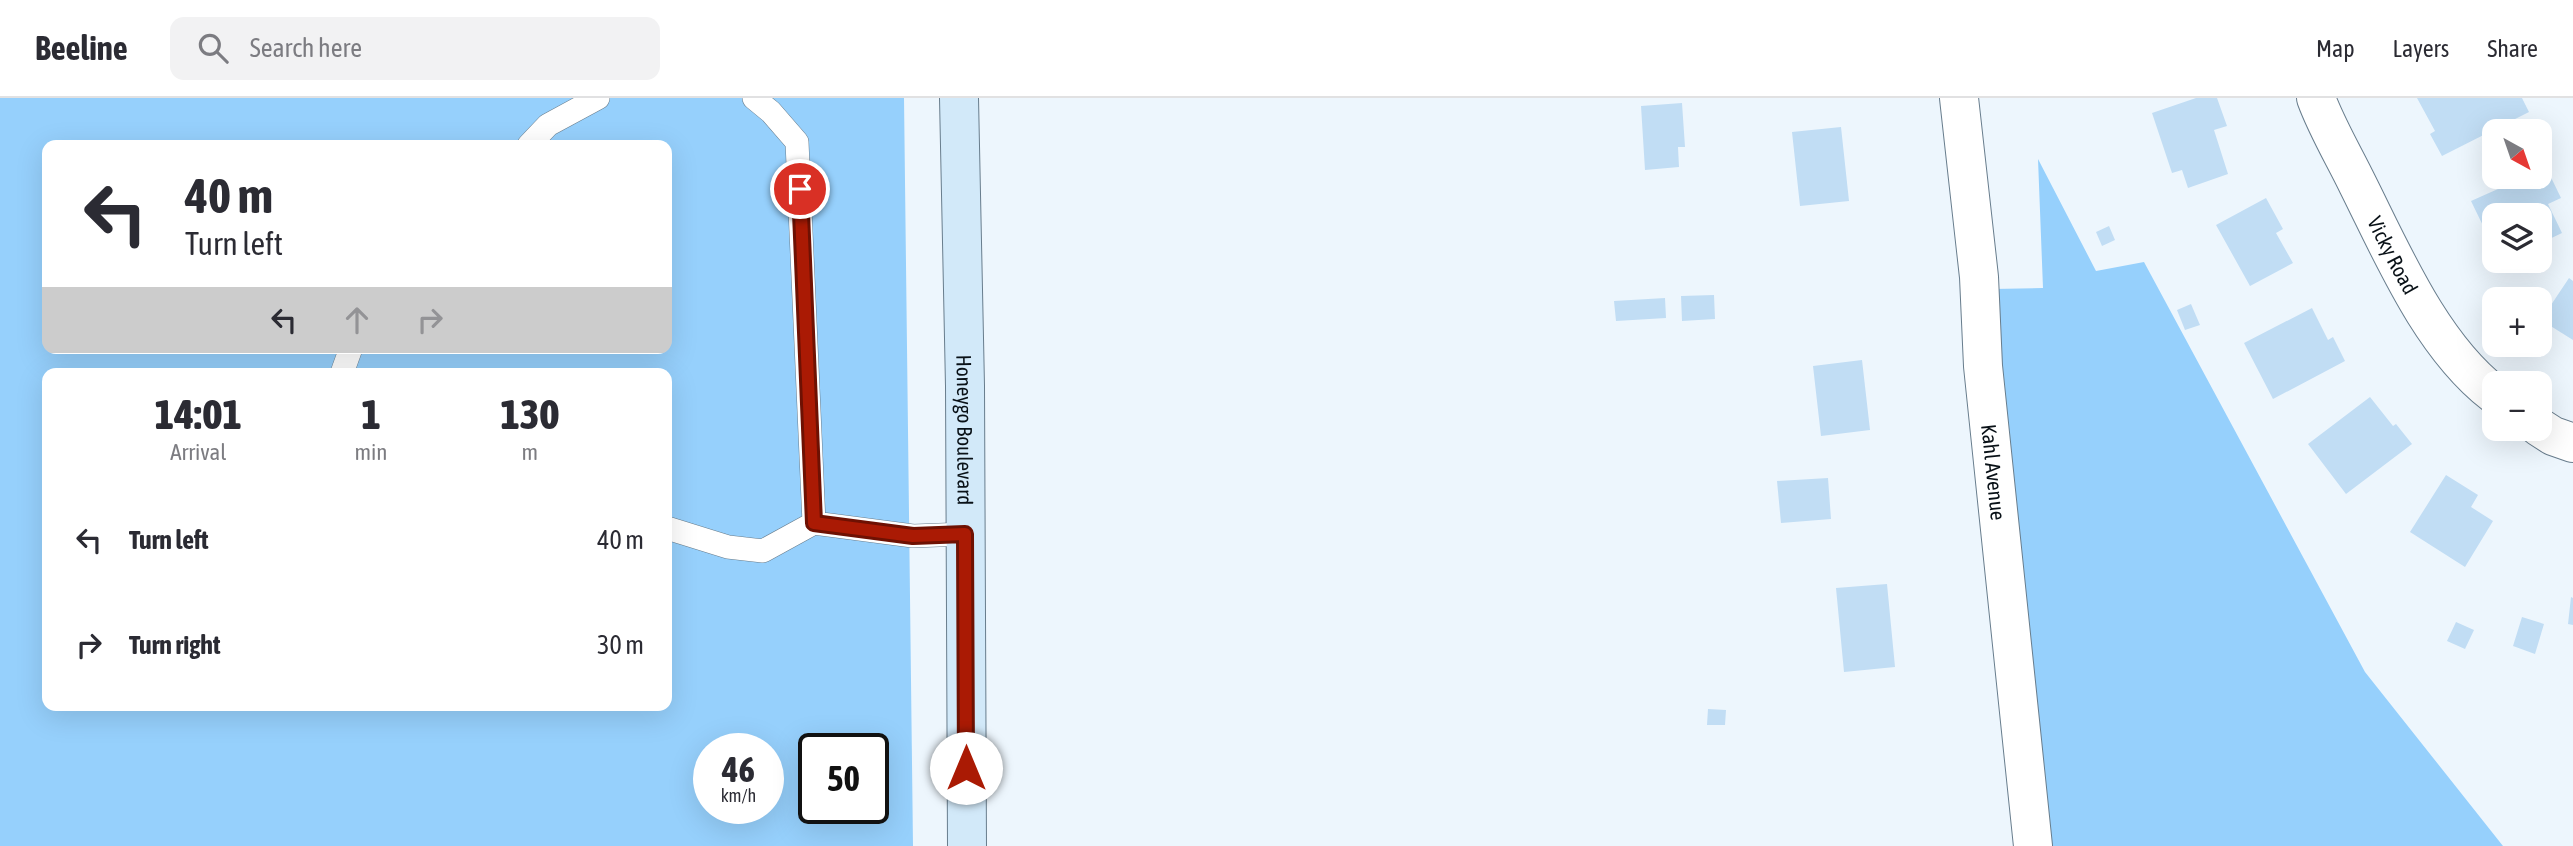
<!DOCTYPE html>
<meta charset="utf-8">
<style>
body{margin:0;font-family:"Asap Condensed",sans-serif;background:#f2f2f3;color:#2b2b33;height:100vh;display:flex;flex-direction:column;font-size:26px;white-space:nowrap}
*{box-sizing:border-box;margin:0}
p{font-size:23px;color:#7c7c81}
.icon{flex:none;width:38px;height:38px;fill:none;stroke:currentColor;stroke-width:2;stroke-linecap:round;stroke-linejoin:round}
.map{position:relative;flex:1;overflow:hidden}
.side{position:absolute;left:42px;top:270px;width:630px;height:343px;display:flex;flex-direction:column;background:#fff;border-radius:14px;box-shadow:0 7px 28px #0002}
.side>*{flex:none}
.guide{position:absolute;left:42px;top:42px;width:630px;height:214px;border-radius:14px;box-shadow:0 7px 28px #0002;background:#fff;color:#2b2b33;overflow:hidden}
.needle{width:46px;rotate:140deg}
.fabs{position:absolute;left:2482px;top:21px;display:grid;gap:14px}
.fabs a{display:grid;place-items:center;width:70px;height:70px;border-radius:14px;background:#fff;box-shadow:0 7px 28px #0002;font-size:35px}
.speed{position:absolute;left:693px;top:635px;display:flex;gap:14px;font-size:35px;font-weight:700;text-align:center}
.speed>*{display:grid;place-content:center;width:91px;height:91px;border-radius:50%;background:#fff;box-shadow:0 7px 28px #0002;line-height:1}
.speed small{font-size:18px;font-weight:400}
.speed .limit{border:4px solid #111;border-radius:10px;background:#fff;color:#111}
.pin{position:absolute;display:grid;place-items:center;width:60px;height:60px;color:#fff;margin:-30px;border:4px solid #fff;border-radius:50%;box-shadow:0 2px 7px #0007}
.me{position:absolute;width:77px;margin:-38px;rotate:0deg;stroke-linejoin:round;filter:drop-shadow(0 0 5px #0008)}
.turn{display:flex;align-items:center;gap:24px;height:147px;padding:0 28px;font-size:32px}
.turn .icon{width:91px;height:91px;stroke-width:2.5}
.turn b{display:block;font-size:49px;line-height:60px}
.lanes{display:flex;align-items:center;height:66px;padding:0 28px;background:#0003;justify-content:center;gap:35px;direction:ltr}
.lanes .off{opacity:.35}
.eta{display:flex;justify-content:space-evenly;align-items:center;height:119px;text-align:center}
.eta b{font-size:42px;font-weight:800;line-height:49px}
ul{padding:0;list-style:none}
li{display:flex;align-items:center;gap:21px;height:105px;padding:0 28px}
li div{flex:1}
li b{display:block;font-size:26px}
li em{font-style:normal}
header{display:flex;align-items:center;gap:42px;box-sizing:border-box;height:98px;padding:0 35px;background:#fff;border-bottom:2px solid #e1e1e2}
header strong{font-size:33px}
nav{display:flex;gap:38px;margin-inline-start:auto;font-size:24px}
.search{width:490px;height:63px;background:#f2f2f3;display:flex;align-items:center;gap:18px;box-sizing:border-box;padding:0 24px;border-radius:14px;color:#7c7c81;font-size:26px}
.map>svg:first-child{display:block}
.green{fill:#96d0fc;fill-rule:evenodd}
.building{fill:#c1ddf4}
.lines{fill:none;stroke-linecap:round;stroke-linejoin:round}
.lane-casing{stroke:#687d8d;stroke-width:24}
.street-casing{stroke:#687d8d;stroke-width:40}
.secondary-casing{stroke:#687d8d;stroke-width:40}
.lane{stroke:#fff;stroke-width:23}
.street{stroke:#fff;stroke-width:38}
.secondary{stroke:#d2e9f9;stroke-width:38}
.route-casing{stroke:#6e1103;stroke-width:18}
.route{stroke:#aa1a04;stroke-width:12}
.labels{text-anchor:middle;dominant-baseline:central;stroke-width:5;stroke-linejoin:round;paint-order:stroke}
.street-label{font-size:21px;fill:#091117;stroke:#fff}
</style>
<header>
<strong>Beeline</strong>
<div class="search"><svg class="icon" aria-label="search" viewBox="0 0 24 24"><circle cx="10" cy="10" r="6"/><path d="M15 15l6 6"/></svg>Search here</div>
<nav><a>Map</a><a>Layers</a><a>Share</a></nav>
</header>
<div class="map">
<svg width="2573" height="748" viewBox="0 0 2573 748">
<rect width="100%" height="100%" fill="#edf6fd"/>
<path class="green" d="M0 0H904L913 748H0ZM47 47H667V250H47ZM47 275H667V607H47ZM709 651H768V710H709ZM814 651H873V710H814Z
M2038 61 2096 173 2144 164 2365 574 2503 748H2044L1993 191 2043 190Z"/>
<path class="building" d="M2196 0H2217L2227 28 2214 32 2228 76 2188 90 2182 72 2172 75 2152 15Z
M2417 0H2522L2529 14 2442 58 2430 36 2435 33Z
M1682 5 1685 49H1678L1679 69 1645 72 1641 8Z
M1841 29 1849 103 1800 108 1792 34Z
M2546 69 2561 100 2548 106 2562 135 2539 146V117H2494V138L2489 140 2471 103 2525 79H2539V72Z
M2266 100 2283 131 2276 135 2293 165 2250 188 2216 127Z
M2109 128 2115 142 2102 148 2096 134Z
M2569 180 2573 183V242L2541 222Z
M1714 197 1715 221 1682 223 1681 198Z
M1665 200 1666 220 1616 223 1614 203Z
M2191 206 2200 227 2185 232 2177 212Z
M2312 210 2328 242 2333 239 2345 263 2273 301 2244 245Z
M1862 262 1870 332 1821 338 1813 268Z
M2370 299 2393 328 2396 326 2412 346 2346 396 2308 346Z
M2446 377 2478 397 2471 409 2493 423 2465 469 2410 434Z
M1828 380 1831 421 1781 425 1777 383Z
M1887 486 1895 569 1844 574 1836 490Z
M2571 499 2573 500V527L2568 526Z
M2522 519 2544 526 2535 556 2513 548Z
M2456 524 2474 532 2465 551 2447 543Z
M1708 611 1726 612 1725 627H1707Z"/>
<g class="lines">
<defs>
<path id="lane" d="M754 0 771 14 797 44 814 425
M529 47 548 27 598 0
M342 275 351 250
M667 430 728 449 763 453 814 425 913 438 965 436"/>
<g id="street">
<path id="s1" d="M1959 0 1979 179 1983 268 2033 748"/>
<path id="s2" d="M2316 0C2327 30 2344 58 2358 87 2393 157 2431 247 2494 296"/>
<path d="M2539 329 2553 338 2573 345"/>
</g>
<g id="secondary">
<path id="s3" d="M959 0 965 288 967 748"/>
</g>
</defs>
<use href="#lane" class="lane-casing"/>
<use href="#street" class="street-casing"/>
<use href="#secondary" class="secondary-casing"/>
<use href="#lane" class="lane"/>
<use href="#street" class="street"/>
<use href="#secondary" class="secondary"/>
</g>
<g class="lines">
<defs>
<path id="route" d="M800 91 814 425 913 438 965 436 966 670"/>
</defs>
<use href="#route" class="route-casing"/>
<use href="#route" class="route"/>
</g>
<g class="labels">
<g class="street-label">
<text stroke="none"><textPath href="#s2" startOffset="175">Vicky Road</textPath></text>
<text stroke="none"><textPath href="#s3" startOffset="332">Honeygo Boulevard</textPath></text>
<text stroke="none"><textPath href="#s1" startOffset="376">Kahl Avenue</textPath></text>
</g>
</g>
</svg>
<div class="fabs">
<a><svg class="needle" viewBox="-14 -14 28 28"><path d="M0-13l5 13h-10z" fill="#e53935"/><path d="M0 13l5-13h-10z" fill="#7c7c81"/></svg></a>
<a><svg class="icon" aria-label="layers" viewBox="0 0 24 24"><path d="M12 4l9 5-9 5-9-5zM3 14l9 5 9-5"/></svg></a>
<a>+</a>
<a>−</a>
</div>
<div class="speed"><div>46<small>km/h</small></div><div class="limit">50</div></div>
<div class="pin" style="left:800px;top:91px;background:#d93025"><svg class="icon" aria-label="arrive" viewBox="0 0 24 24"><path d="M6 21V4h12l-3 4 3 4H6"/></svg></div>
<svg class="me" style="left:966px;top:670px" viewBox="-20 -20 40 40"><circle r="19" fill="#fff"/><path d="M0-13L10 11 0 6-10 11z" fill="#aa1a04"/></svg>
<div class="guide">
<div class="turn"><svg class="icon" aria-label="left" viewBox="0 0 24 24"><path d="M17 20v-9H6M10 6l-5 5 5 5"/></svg><div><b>40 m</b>Turn left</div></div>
<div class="lanes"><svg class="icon" aria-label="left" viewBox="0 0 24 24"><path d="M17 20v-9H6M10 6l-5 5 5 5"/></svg><svg class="icon off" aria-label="ahead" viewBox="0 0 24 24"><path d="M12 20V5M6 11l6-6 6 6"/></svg><svg class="icon off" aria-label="right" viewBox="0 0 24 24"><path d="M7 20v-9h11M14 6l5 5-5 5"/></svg></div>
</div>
<section class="side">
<div class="eta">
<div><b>14:01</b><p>Arrival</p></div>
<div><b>1</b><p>min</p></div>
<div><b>130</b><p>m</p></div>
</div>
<ul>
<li><svg class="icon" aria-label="left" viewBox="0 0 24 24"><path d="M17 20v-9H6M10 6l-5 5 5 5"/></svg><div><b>Turn left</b></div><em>40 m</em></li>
<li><svg class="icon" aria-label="right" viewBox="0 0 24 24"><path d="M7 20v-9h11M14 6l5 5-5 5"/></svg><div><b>Turn right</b></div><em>30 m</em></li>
</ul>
</section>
</div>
